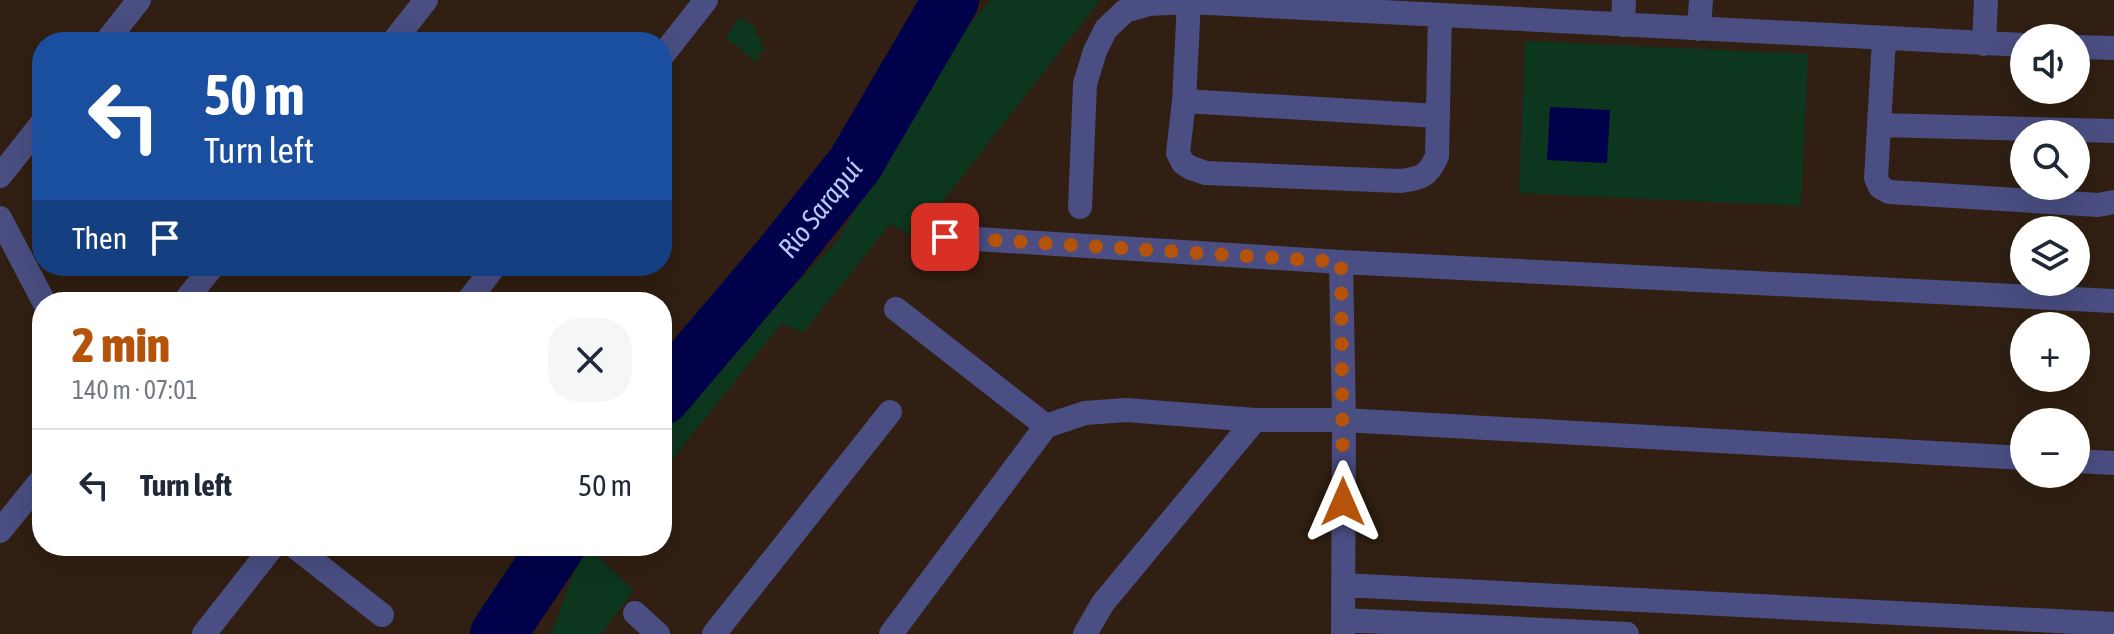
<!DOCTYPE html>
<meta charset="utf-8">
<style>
body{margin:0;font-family:"Asap Condensed",sans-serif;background:#f6f6f7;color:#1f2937;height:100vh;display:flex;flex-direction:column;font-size:30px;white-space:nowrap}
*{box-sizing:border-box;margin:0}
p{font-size:26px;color:#747a83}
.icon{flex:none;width:44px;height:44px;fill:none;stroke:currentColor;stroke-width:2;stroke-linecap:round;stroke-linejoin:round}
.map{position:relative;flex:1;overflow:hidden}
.panel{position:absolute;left:32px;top:292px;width:640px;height:264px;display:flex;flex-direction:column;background:#fff;border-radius:32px;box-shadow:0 8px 32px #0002}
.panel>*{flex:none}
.guide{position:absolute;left:32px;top:32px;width:640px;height:244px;border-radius:32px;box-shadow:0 8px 32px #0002;background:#1a4fa0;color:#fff;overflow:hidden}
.fabs{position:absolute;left:2010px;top:24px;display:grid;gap:16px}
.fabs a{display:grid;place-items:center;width:80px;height:80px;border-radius:50%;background:#fff;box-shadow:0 8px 32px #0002;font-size:40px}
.pin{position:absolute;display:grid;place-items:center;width:68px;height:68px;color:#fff;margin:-34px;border-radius:16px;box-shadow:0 4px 12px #0006}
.me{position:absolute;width:88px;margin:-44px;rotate:0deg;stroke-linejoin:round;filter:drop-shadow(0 0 6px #0008)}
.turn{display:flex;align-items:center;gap:28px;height:168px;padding:0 40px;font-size:36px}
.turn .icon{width:104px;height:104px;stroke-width:2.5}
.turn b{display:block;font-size:56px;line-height:68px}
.then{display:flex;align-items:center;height:76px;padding:0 40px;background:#0003;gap:16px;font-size:30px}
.round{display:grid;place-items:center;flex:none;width:84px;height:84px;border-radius:32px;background:#f6f6f7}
.summary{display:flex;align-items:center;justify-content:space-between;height:136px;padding:0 40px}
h1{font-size:48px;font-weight:800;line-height:60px;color:#b45309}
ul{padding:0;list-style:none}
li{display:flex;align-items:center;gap:24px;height:112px;padding:0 40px;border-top:2px solid #e0e1e3}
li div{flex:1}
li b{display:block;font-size:30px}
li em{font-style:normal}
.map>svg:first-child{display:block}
.green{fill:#0c361d}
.water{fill:#00014a}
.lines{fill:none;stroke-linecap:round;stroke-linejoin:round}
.river{stroke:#00014a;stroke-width:56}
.street{stroke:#4a4e82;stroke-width:24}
.route{stroke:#b45309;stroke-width:14;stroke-dasharray:0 25.2}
.labels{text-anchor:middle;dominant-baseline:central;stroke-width:7;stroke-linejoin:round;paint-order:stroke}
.water-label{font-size:28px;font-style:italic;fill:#b4caf3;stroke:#301f12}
</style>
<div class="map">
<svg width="2114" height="634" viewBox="0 0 2114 634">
<rect width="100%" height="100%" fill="#301f12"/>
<path class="green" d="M991 0H1100L915 237 890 224 803 333 782 323 662 472V429L672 415 838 240 940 58Z
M741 17 757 29 754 33 762 39 759 42 765 48 757 56 760 60 758 63 725 37Z
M1525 41 1808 54 1801 206 1519 193Z
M584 546H606L598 557 634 590 601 634H551Z"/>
<path class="water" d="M1550 107 1610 110 1607 163 1547 160Z"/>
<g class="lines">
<g class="river">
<path id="s1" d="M662 397 781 257 855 164 951 0"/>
<path d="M498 634 557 546"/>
</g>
<path class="street" d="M1189 2 1184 101 1178 153 1183 163 1191 168 1206 173 1400 181C1421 178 1428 177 1437 156L1440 15
M1623 25 1624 0
M1699 29 1701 0
M1884 39 1876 178 1880 187 1889 192 2098 205 2114 202
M106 42 139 0
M393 42 426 0
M1984 44 1986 0
M2076 47 2114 48
M662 56 706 0
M1184 101 1438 116
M1879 125 2114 131
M0 176 42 123
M1080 207 1085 84 1095 51 1106 29 1125 11 1149 4 1189 2 2024 45
M0 218 44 302
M945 237 1341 262 2114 301
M1341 262 1344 420 1343 634
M184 302 213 266
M467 302 495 266
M896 309 1046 426
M2076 461 2114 463
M0 531 42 479
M294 546 382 615
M1343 585 2114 624
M635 613 658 634
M1344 620 1627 634
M204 634 273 546
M714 634 890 412
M891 634 1046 426 1085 413 1126 410 1255 420H1344L2024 458
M1085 634 1103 603 1255 420"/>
</g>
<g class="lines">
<path class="route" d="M945 237 1341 262 1343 502"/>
</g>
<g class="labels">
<g class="water-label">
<text stroke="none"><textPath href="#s1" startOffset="246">Rio Sarapuí</textPath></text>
</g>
</g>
</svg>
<div class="fabs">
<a><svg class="icon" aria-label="sound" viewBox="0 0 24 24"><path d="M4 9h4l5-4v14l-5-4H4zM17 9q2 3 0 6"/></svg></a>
<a><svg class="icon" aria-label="search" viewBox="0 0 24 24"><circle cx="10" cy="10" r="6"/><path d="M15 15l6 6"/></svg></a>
<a><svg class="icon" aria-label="layers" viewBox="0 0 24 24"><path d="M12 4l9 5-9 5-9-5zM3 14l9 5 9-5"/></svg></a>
<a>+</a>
<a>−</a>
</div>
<div class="pin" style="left:945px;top:237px;background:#d93025"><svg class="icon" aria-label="arrive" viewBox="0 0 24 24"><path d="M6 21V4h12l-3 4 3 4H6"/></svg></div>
<svg class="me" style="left:1343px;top:502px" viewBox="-20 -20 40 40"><path d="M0-17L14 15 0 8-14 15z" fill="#b45309" stroke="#fff" stroke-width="4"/></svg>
<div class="guide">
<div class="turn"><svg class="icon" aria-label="left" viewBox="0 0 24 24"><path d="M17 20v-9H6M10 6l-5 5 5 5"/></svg><div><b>50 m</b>Turn left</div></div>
<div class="then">Then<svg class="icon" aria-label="arrive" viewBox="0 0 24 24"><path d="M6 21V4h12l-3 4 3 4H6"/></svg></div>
</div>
<section class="panel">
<div class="summary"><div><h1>2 min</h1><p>140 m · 07:01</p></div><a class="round"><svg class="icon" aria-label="close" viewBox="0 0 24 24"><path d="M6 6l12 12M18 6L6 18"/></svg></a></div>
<ul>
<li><svg class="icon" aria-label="left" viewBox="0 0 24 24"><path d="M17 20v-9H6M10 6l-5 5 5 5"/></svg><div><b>Turn left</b></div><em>50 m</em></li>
</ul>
</section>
</div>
